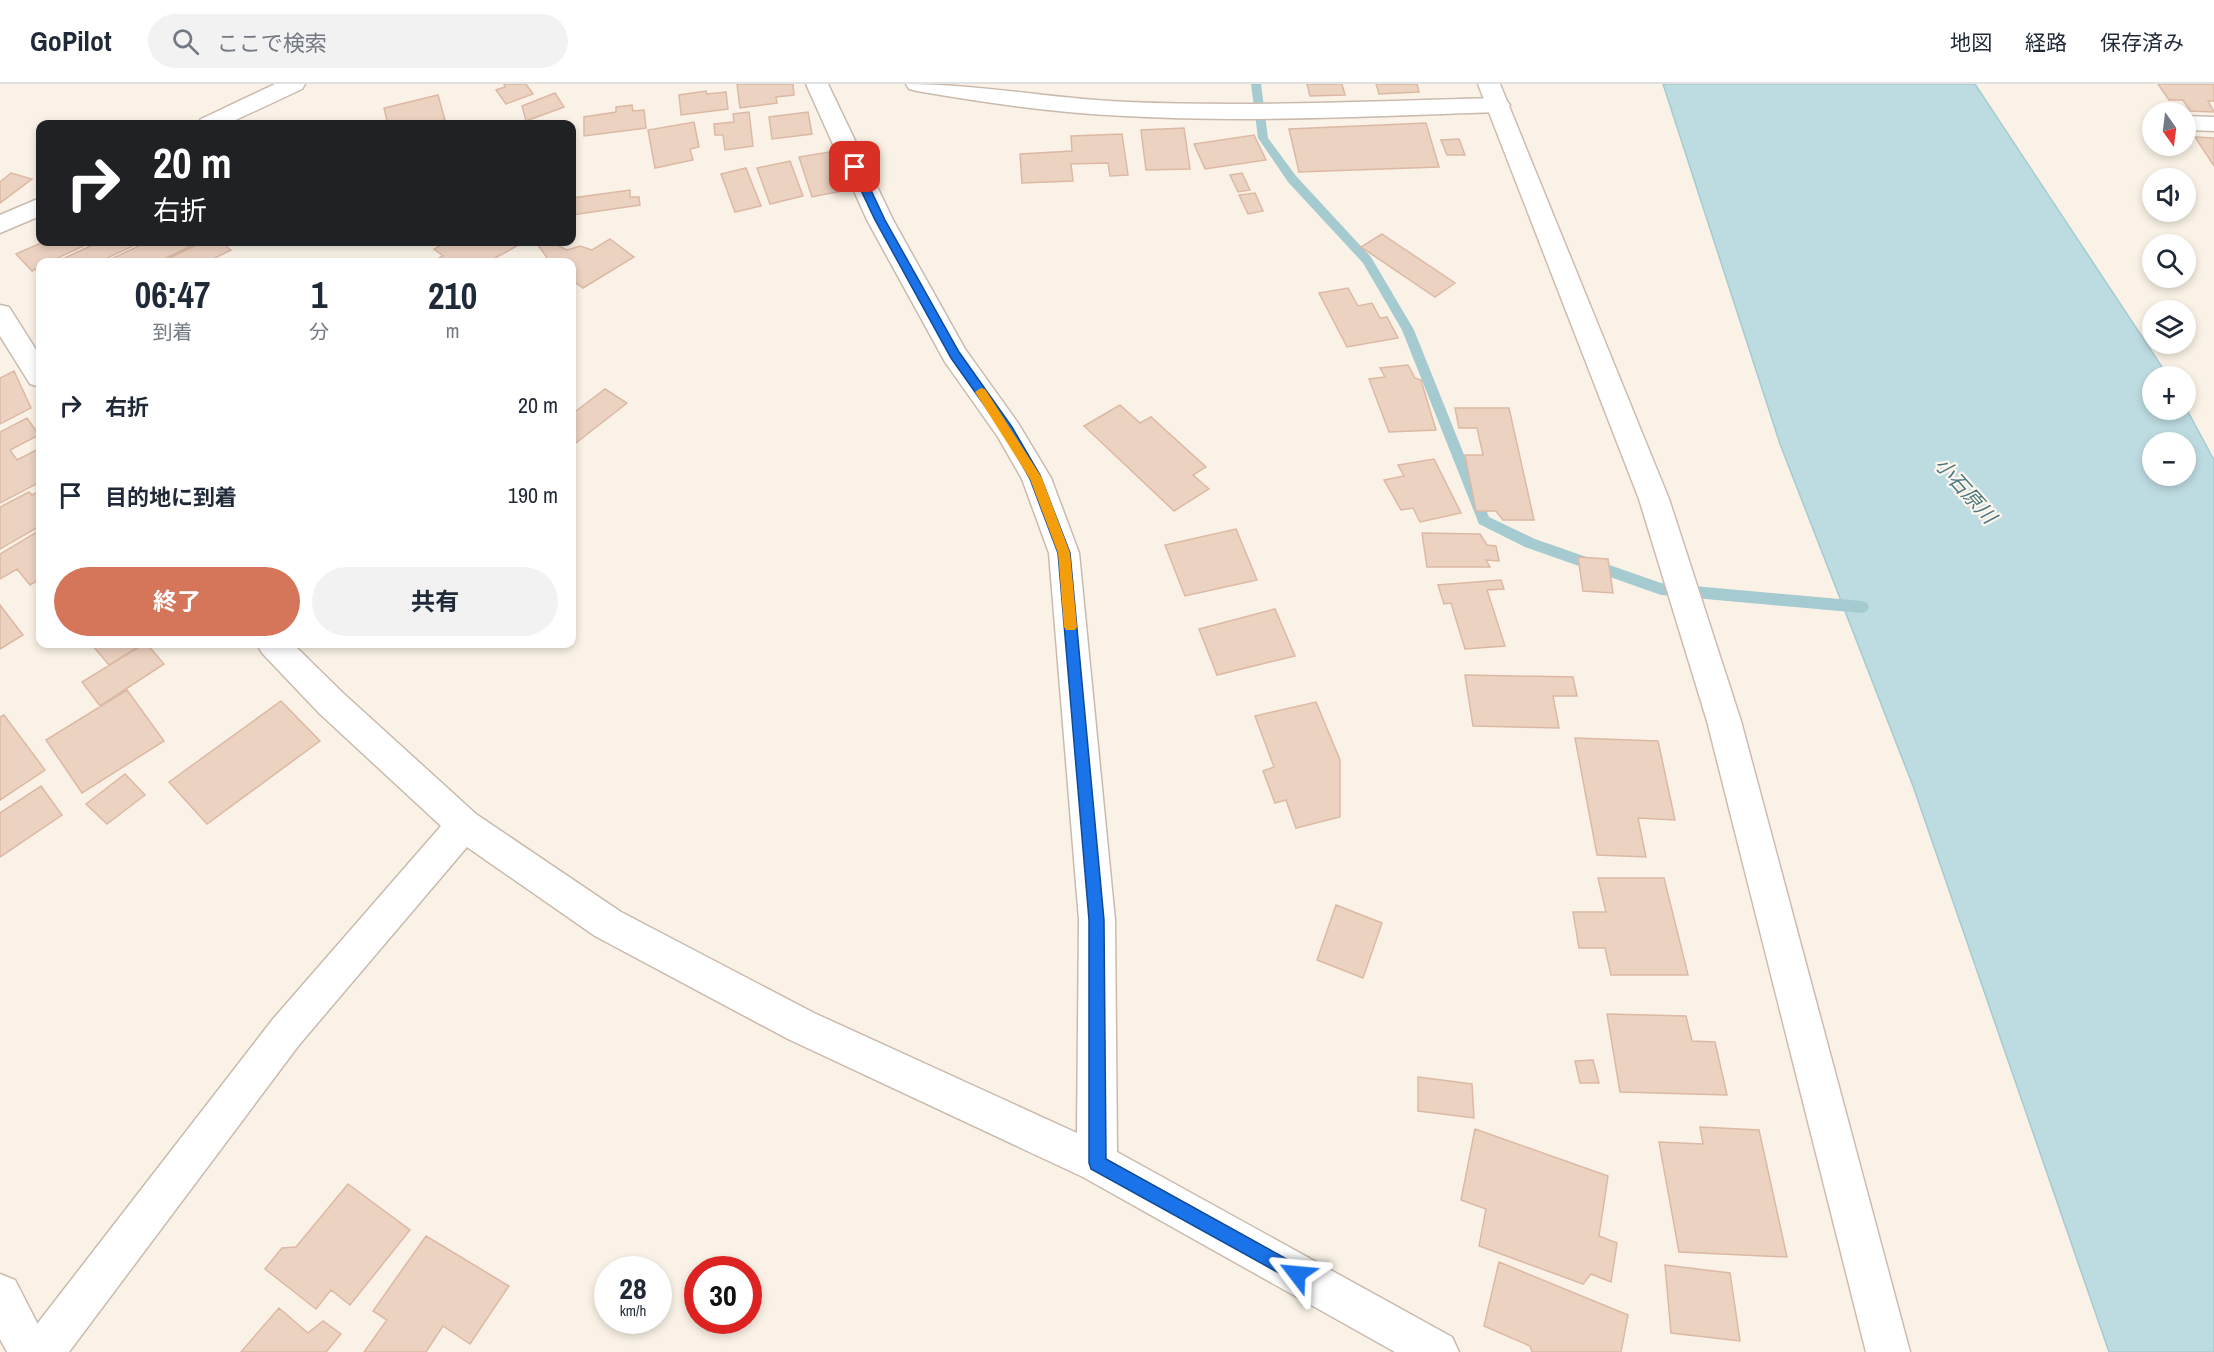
<!DOCTYPE html>
<html lang="ja">
<meta charset="utf-8">
<style>
body{margin:0;font-family:"Archivo Narrow","Noto Sans JP",sans-serif;background:#f2f2f3;color:#1f2937;height:100vh;display:flex;flex-direction:column;font-size:22px;white-space:nowrap}
*{box-sizing:border-box;margin:0}
p{font-size:20px;color:#747a83}
.icon{flex:none;width:33px;height:33px;fill:none;stroke:currentColor;stroke-width:2;stroke-linecap:round;stroke-linejoin:round}
.map{position:relative;flex:1;overflow:hidden}
.panel{position:absolute;left:36px;top:174px;width:540px;height:390px;display:flex;flex-direction:column;background:#fff;border-radius:12px;box-shadow:0 3px 9px #0003}
.panel>*{flex:none}
.hud{position:absolute;left:36px;top:36px;width:540px;height:126px;border-radius:12px;box-shadow:0 3px 9px #0003;background:#202124;color:#fff;overflow:hidden}
.needle{width:39px;rotate:166deg}
.buttons{position:absolute;left:2142px;top:18px;display:grid;gap:12px}
.buttons a{display:grid;place-items:center;width:54px;height:54px;border-radius:50%;background:#fff;box-shadow:0 3px 9px #0003;font-size:30px}
.speed{position:absolute;left:594px;top:1172px;display:flex;gap:12px;font-size:30px;font-weight:700;text-align:center}
.speed>*{display:grid;place-content:center;width:78px;height:78px;border-radius:50%;background:#fff;box-shadow:0 3px 9px #0003;line-height:1}
.speed small{font-size:15px;font-weight:400}
.speed .limit{border:9px solid #d22;background:#fff;color:#111}
.pin{position:absolute;display:grid;place-items:center;width:51px;height:51px;color:#fff;margin:-26px;border-radius:12px;box-shadow:0 3px 9px #0006}
.me{position:absolute;width:66px;margin:-33px;rotate:299deg;stroke-linejoin:round;filter:drop-shadow(0 0 4px #0008)}
.turn{display:flex;align-items:center;gap:21px;height:126px;padding:0 18px;font-size:27px}
.turn .icon{width:78px;height:78px;stroke-width:2.5}
.turn b{display:block;font-size:42px;line-height:51px}
.eta{display:flex;justify-content:space-evenly;align-items:center;height:102px;text-align:center}
.eta b{font-size:36px;font-weight:700;line-height:42px}
.action{display:flex;gap:12px;margin-top:auto;padding:12px 18px}
.action a{flex:1;height:69px;border-radius:36px;background:#d5755a;color:#fff;font-size:24px;font-weight:700;line-height:69px;text-align:center}
.action a+a{background:#f2f2f3;color:#1f2937}
ul{padding:0;list-style:none}
li{display:flex;align-items:center;gap:18px;height:90px;padding:0 18px}
li div{flex:1}
li b{display:block;font-size:22px}
li em{font-style:normal}
header{display:flex;align-items:center;gap:36px;box-sizing:border-box;height:84px;padding:0 30px;background:#fff;border-bottom:2px solid #e0e1e3}
header strong{font-size:28px}
nav{display:flex;gap:33px;margin-inline-start:auto;font-size:21px}
.search{width:420px;height:54px;background:#f2f2f3;display:flex;align-items:center;gap:15px;box-sizing:border-box;padding:0 21px;border-radius:33px;color:#747a83;font-size:22px}
.map>svg:first-child{display:block}
.water{fill:#bddce1;stroke:#a5cbd1;stroke-width:1.5;fill-rule:evenodd}
.lines{fill:none;stroke-linecap:round;stroke-linejoin:round}
.stream{fill:#a5cbd1;fill-rule:evenodd}
.building{fill:#ecd2c1;stroke:#dcb9a4;stroke-width:1.5}
.street-casing{stroke:#cabaae;stroke-width:3}
.secondary-casing{stroke:#cebcaf;stroke-width:3}
.street{fill:#fff;fill-rule:evenodd}
.secondary{fill:#fff;fill-rule:evenodd}
.route{fill:#1a73e8;stroke:#114b97;stroke-width:1.5}
.slow{fill:#f59e0b}
.labels{text-anchor:middle;dominant-baseline:central;stroke-width:4.5;stroke-linejoin:round;paint-order:stroke}
.water-label{font-size:20px;font-style:italic;fill:#4b7880;stroke:#fdf6ec}
</style>
<header>
<strong>GoPilot</strong>
<div class="search"><svg class="icon" aria-label="search" viewBox="0 0 24 24"><circle cx="10" cy="10" r="6"/><path d="M15 15l6 6"/></svg>ここで検索</div>
<nav><a>地図</a><a>経路</a><a>保存済み</a></nav>
</header>
<div class="map">
<svg width="2214" height="1268" viewBox="0 0 2214 1268">
<rect width="100%" height="100%" fill="#faf2e6"/>
<path class="water" d="M1663 0H1975L2168 292H2152V326L2186 324 2214 376V1268H2109L1913 702 1780 360ZM2152 358H2186V392H2152Z"/>
<g class="lines">
<path class="stream" d="M1251 0H1261L1268 54 1296 92 1371 173 1414 246 1489 433 1535 455 1661 499 1862 517 1867 519 1869 523 1867 527 1862 529 1661 511 1525 463 1479 440 1402 246 1363 179 1288 98 1258 54Z"/>
</g>
<path class="building" d="M504 0H526L533 10 506 20 496 6 505 3Z
M737 0H793L794 11 776 13 777 19 740 24Z
M1307 0H1342L1345 11 1310 12Z
M1376 0H1417L1419 8 1379 10Z
M2158 0H2214V17H2208L2214 28 2190 27 2183 16H2169Z
M706 7 707 10 726 8 728 25 681 31 679 11Z
M555 9 564 23 526 37 522 22Z
M438 11 445 36 427 40H378L387 37 384 24Z
M632 21 633 27 644 26 646 44 584 52V33L616 28V23Z
M749 28 753 62 725 66 723 51H715L714 40 734 38 733 30Z
M808 28 812 50 772 55 769 33Z
M694 38 699 63 690 65 693 76 655 84 648 46Z
M1426 39 1439 83 1299 88 1289 45Z
M1184 44 1190 85 1146 86 1141 46Z
M1122 50 1128 91 1110 92 1108 79 1071 80 1073 97 1022 99 1020 70 1072 67 1071 52Z
M1254 51 1266 76 1205 85 1194 60Z
M2195 53 2214 54V82Z
M1459 55 1465 71H1447L1441 56Z
M829 68 842 107 812 113 799 73Z
M790 77 803 112 770 120 757 84Z
M746 84 761 122 735 128 721 90Z
M11 89 32 95 0 119V98Z
M1242 89 1250 106 1238 108 1230 91Z
M630 106V113H639L640 121 572 131V114Z
M1255 109 1263 127 1248 130 1239 111Z
M1382 150 1455 199 1435 213 1361 163Z
M610 155 634 173 583 204 572 196V178H550L538 161 551 158 567 166 580 162 592 166Z
M43 158H92L49 178H40V183L32 187 16 170Z
M99 158H141L99 178H56Z
M147 158H199L158 178H105Z
M203 158H221L231 166 207 178H161Z
M447 158H512L517 162 488 178H432L443 172 434 165Z
M1348 204 1358 222 1372 219 1380 234 1387 233 1398 254 1347 263 1319 209Z
M1408 281 1415 294 1421 296 1436 346 1389 348 1369 295 1385 293 1380 284Z
M14 287 31 324 0 340V294Z
M605 305 627 319 572 362V330Z
M1120 321 1140 339 1151 333 1206 383 1193 391 1209 405 1174 427 1084 342Z
M1455 324H1509L1534 436H1503L1496 427H1476L1465 371H1483L1477 344H1459Z
M27 334 39 351 10 366 17 376 40 364V398L0 419V348Z
M1434 375 1461 429 1420 438 1413 424 1401 426 1384 396 1404 392 1398 381Z
M40 407V442L0 465V423L29 408 32 411Z
M1236 445 1257 496 1185 512 1165 461Z
M40 446V495L30 501 17 485 0 495V470Z
M1422 449 1480 450 1487 461 1496 462 1499 477 1486 476 1490 483H1427Z
M1578 473 1608 475 1613 509 1583 507Z
M1501 496 1504 505 1487 506 1505 562 1465 565 1451 519 1444 520 1438 501Z
M0 521 23 551 0 565Z
M1275 525 1295 572 1217 591 1199 545Z
M97 560H143L109 581 93 562Z
M144 560H147L164 580 100 622 82 598Z
M1465 591 1573 593 1577 612H1553L1559 644 1473 642Z
M127 606 164 657 82 709 46 656Z
M281 617 320 657 207 740 169 698Z
M1316 618 1340 676V733L1296 744 1286 716 1275 719 1263 687 1274 683 1255 632Z
M4 631 45 686 0 716V633Z
M1575 654 1658 657 1675 736 1638 734 1646 773 1597 771Z
M125 690 145 711 107 740 86 720Z
M41 702 62 731 0 773V729Z
M1598 794H1664L1688 891H1611L1605 864H1579L1573 828H1606Z
M1336 821 1382 839 1363 894 1317 876Z
M1607 930 1686 932 1692 957 1715 958 1727 1011 1620 1008Z
M1593 976 1599 999H1580L1575 977Z
M1418 993 1472 1000 1474 1034 1418 1027Z
M1700 1043 1759 1046 1787 1173 1679 1168 1659 1058 1703 1060Z
M1475 1045 1608 1092 1599 1152 1617 1159 1611 1198 1591 1190 1583 1200 1479 1162 1486 1125 1461 1116Z
M348 1100 410 1146 350 1221 331 1206 316 1225 265 1185 282 1164 296 1163Z
M426 1152 509 1202 470 1260 443 1242 426 1268H364L387 1236 373 1227Z
M1499 1178 1628 1231 1621 1268H1532L1530 1262 1484 1242Z
M1665 1181 1730 1189 1740 1257 1671 1249Z
M279 1224 308 1249 323 1237 341 1250 326 1268H241Z"/>
<g class="lines">
<defs>
<path id="street" d="M275 0H305L302 5 227 40H197L201 35Z
M806 0H828L893 136 965 265 1018 339 1051 394 1079 469 1115 836 1117 1068 1452 1253 1459 1268H1395L1083 1093 788 955 595 852 467 763 299 961 69 1268H20L27 1253 273 935 441 742 319 629 262 569 257 560H293L343 609 476 730 621 828 814 929 1077 1049 1079 836 1049 469 1022 395 998 353 945 278 867 136Z
M906 0C981 0 1053 15 1128 18 1252 23 1375 17 1498 14L1506 16 1510 21 1506 26 1498 28C1374 32 1249 39 1125 32 1055 29 986 19 917 7L909 5Z
M2186 32 2214 33V47L2186 46Z
M40 114V132L0 149V131Z
M0 221 9 223 40 272V303L30 300 0 252Z"/>
<path id="secondary" d="M1478 0H1500L1669 415 1741 637 1910 1268H1866L1707 637 1639 415Z
M0 1190 15 1196 52 1268H7L0 1255Z"/>
</defs>
<use href="#street" class="street-casing"/>
<use href="#secondary" class="secondary-casing"/>
<use href="#street" class="street"/>
<use href="#secondary" class="secondary"/>
</g>
<path class="route" d="M851 81 860 83 885 136 959 268 1012 343 1040 391 1070 469 1104 836 1106 1075 1303 1184 1306 1190 1303 1196 1297 1199 1091 1085 1089 1079V836L1058 469 1030 395 1004 349 951 274 875 136 850 83Z"/>
<path class="slow" d="M981 304 985 305 1042 394 1070 469 1077 543 1075 546H1066L1064 543 1058 469 1030 395 975 308Z"/>
<g class="labels">
<g class="water-label">
<text transform="translate(1966 406) rotate(48)">小石原川</text>
</g>
</g>
</svg>
<div class="buttons">
<a><svg class="needle" viewBox="-14 -14 28 28"><path d="M0-13l5 13h-10z" fill="#e53935"/><path d="M0 13l5-13h-10z" fill="#747a83"/></svg></a>
<a><svg class="icon" aria-label="sound" viewBox="0 0 24 24"><path d="M4 9h4l5-4v14l-5-4H4zM17 9q2 3 0 6"/></svg></a>
<a><svg class="icon" aria-label="search" viewBox="0 0 24 24"><circle cx="10" cy="10" r="6"/><path d="M15 15l6 6"/></svg></a>
<a><svg class="icon" aria-label="layers" viewBox="0 0 24 24"><path d="M12 4l9 5-9 5-9-5zM3 14l9 5 9-5"/></svg></a>
<a>+</a>
<a>−</a>
</div>
<div class="speed"><div>28<small>km/h</small></div><div class="limit">30</div></div>
<div class="pin" style="left:855px;top:83px;background:#d93025"><svg class="icon" aria-label="arrive" viewBox="0 0 24 24"><path d="M6 21V4h12l-3 4 3 4H6"/></svg></div>
<svg class="me" style="left:1297px;top:1190px" viewBox="-20 -20 40 40"><path d="M0-17L14 15 0 8-14 15z" fill="#1a73e8" stroke="#fff" stroke-width="4"/></svg>
<div class="hud">
<div class="turn"><svg class="icon" aria-label="right" viewBox="0 0 24 24"><path d="M7 20v-9h11M14 6l5 5-5 5"/></svg><div><b>20 m</b>右折</div></div>
</div>
<section class="panel">
<div class="eta">
<div><b>06:47</b><p>到着</p></div>
<div><b>1</b><p>分</p></div>
<div><b>210</b><p>m</p></div>
</div>
<ul>
<li><svg class="icon" aria-label="right" viewBox="0 0 24 24"><path d="M7 20v-9h11M14 6l5 5-5 5"/></svg><div><b>右折</b></div><em>20 m</em></li>
<li><svg class="icon" aria-label="arrive" viewBox="0 0 24 24"><path d="M6 21V4h12l-3 4 3 4H6"/></svg><div><b>目的地に到着</b></div><em>190 m</em></li>
</ul>
<div class="action"><a>終了</a><a>共有</a></div>
</section>
</div>
